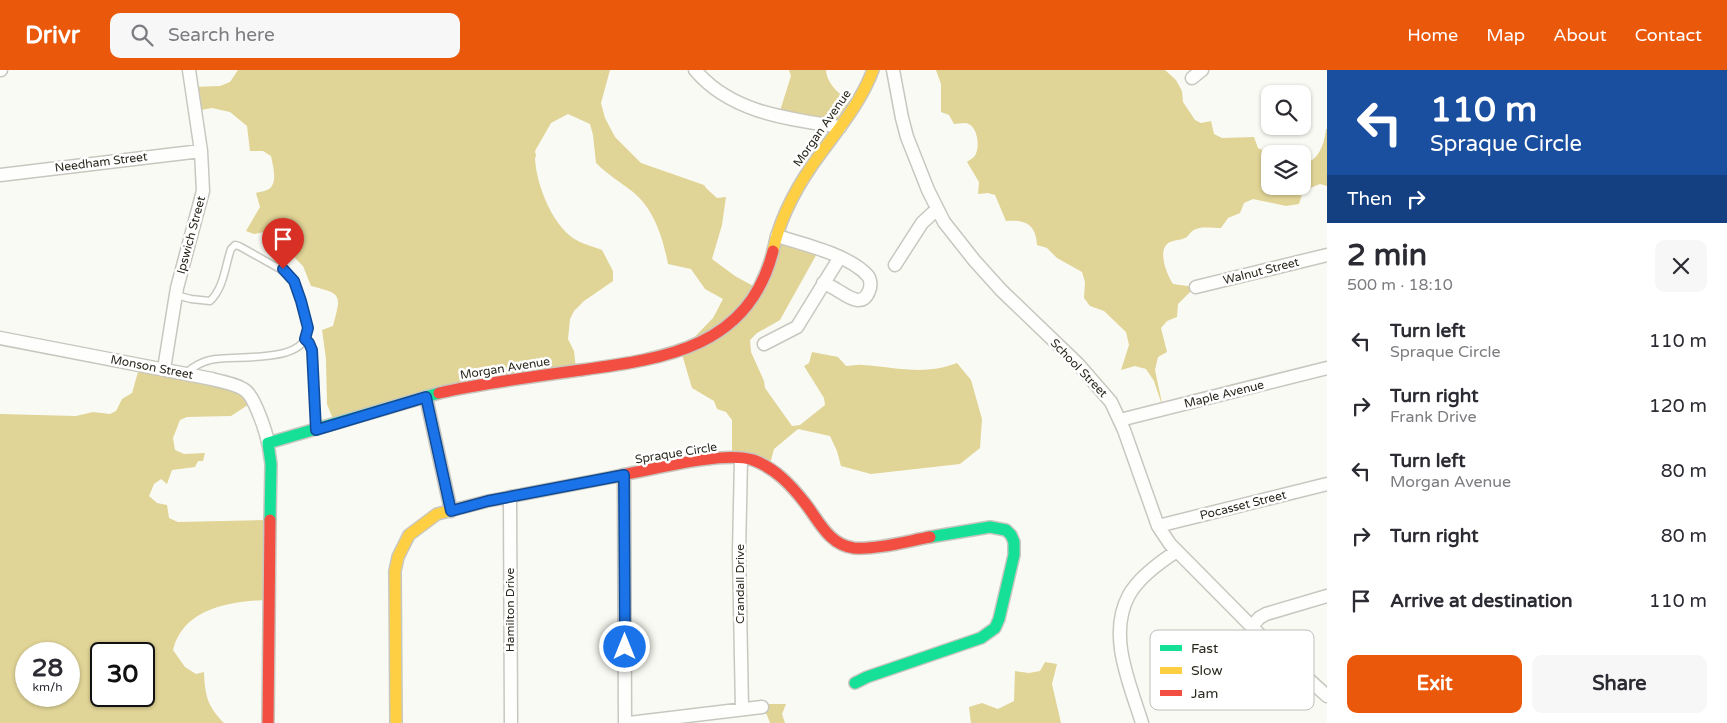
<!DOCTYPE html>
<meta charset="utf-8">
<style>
body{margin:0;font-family:"Varela Round",sans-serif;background:#f7f7f7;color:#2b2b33;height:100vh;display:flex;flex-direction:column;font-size:19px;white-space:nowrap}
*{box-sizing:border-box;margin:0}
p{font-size:16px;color:#7c7c81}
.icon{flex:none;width:28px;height:28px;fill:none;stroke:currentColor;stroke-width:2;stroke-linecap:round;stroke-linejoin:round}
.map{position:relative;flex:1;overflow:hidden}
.panel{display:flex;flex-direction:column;background:#fff;width:400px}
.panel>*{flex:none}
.top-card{background:#1a4fa0;color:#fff;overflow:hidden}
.tools{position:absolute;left:1261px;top:15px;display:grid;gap:10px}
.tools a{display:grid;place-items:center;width:50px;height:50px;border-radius:10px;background:#fff;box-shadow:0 1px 4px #0004;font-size:25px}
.speed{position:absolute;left:15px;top:572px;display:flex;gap:10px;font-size:25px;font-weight:700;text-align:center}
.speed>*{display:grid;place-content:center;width:65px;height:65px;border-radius:50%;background:#fff;box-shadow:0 1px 4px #0004;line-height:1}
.speed small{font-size:12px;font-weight:400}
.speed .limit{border:2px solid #111;border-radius:8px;background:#fff;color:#111}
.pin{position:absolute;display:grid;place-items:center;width:42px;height:42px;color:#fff;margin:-51px -21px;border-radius:50% 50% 50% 0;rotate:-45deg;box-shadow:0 0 5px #0007}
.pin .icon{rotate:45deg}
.me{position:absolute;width:55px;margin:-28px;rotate:0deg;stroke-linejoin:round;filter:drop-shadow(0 0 4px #0008)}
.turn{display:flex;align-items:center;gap:18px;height:105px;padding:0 20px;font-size:22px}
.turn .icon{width:65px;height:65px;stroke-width:2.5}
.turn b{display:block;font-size:35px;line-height:42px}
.then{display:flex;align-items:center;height:48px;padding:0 20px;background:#0003;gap:10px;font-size:19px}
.round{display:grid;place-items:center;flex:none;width:52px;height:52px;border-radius:10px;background:#f7f7f7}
.head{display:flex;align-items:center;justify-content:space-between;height:85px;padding:0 20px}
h1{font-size:30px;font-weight:700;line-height:38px}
.action{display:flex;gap:10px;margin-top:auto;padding:10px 20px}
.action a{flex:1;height:58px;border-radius:10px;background:#ea580c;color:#fff;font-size:20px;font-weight:700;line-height:58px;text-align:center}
.action a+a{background:#f7f7f7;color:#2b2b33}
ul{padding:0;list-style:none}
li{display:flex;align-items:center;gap:15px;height:65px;padding:0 20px}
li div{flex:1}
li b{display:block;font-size:19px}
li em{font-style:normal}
header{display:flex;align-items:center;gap:30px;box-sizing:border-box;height:70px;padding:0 25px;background:#ea580c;color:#fff}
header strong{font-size:24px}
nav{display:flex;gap:28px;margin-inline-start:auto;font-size:18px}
.search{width:350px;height:45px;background:#f7f7f7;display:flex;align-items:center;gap:12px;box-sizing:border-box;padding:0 18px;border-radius:10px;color:#7c7c81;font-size:19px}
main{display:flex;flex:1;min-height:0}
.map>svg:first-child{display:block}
.forest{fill:#e0d496;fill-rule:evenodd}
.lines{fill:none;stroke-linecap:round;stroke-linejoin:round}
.lane-casing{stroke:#c8c7bf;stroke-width:9}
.street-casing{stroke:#c8c7bf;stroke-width:15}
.fast-casing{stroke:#c8c7bf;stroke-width:14}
.slow-casing{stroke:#c8c7bf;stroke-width:14}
.jam-casing{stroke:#c8c7bf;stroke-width:14}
.lane{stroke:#fefefd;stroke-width:6}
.street{stroke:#fefefd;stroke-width:12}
.fast{stroke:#16e098;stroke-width:11}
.slow{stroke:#ffcf43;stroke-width:11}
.jam{stroke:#f24e42;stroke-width:11}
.route-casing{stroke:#114b97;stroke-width:12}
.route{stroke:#1a73e8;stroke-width:9}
.labels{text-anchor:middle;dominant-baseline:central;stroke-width:5;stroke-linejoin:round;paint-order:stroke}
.street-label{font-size:12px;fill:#2a281d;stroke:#fff}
.key{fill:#fff;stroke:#bfbebb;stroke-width:1}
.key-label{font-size:14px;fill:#2a281d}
</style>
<header>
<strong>Drivr</strong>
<div class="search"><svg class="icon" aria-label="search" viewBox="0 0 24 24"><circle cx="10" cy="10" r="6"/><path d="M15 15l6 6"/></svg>Search here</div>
<nav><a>Home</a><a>Map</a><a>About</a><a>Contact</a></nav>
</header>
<main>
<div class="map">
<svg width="1327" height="653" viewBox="0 0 1327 653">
<rect width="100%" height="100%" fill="#fafaf4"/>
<path class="forest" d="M238 0H610L601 33 605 48 615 67 641 93 704 115 707 119 717 128 726 127 722 155 712 189 735 206 755 217 775 169 819 180 780 250 757 263 750 270 751 282 764 311 765 318 792 356 800 355 825 335 824 328 804 296 809 293 812 282 838 287 846 296C852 296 857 294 862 295 897 297 923 306 957 293L971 310 982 349 980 378 960 394 871 404 841 396 837 381 830 366 798 359 774 379 769 398 732 387V350L726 342 717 339 714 331 692 318 681 281 713 248 723 229 705 219 691 199 668 194C663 168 654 139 633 122 620 112 607 104 596 93L593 65 590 54 568 44 551 53 535 81 536 86 535 88C536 115 554 161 580 172 586 175 595 177 602 180L613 201V211L584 231 574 241 570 249 568 269 574 281 576 299 334 352 327 334 326 289 322 260 333 256C341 225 343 224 311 216L303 196 294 187 296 173 292 165 280 159 254 164 246 161 260 137 256 123C259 122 266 121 269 119 278 112 273 96 271 86L263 81H250L247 56 230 42 212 38 195 41 192 17 220 16 230 12Z
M789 0H826C827 16 843 27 855 35L843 52 779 44 791 6Z
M936 0H1165L1176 10 1182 21 1183 32 1195 50 1201 53 1211 51 1214 64 1222 68 1254 67 1258 78 1271 84 1270 116H1302L1303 92C1318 94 1325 72 1326 59H1327V116L1320 114 1303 121 1299 134 1286 136 1253 129 1244 133 1240 143 1228 148 1221 158C1213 158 1200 156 1194 160 1190 162 1189 166 1185 168 1181 170 1175 170 1170 172 1156 179 1167 205 1173 214L1195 217 1178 234 1177 247 1167 251 1161 258 1167 282 1158 287 1155 300 1163 338 1154 311 1146 299 1135 296 1121 300 1129 275 1126 262 1104 241 1090 236 1084 228 1085 212 1082 202 1057 188 1047 178 1037 175C1036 155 1026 149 1006 151L995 125 988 123 978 124 979 112 967 92C969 90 972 89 974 87 981 79 978 55 966 53 962 53 957 54 954 54L949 45 941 42V14Z
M140 295 238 317 251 333 231 346 187 347 180 350 173 368 175 380 184 384 205 383 203 391H198L195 397 172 400 167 414 161 409 154 414 149 426 157 433 167 435 169 448 178 452 268 450V530C231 531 183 538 173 580L185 597 196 604 204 602C205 625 207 636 224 653H0V344L76 346 93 342 110 344 116 341 122 329 132 323ZM26 584H69V626H26ZM101 584H144V626H101Z
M1045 592 1057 594 1052 614 1061 653H971L969 637 982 633 998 639 1014 631 1015 601 1029 603 1040 601Z
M766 634H786L782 644 785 653H770L767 645 761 637Z"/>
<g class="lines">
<defs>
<path id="lane" d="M176 225 191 229 210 231C224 218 225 196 231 179L235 175 239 176 289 204C297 215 301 230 304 243 306 248 308 254 308 258 308 296 233 284 210 290 201 292 193 297 186 303
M305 269 309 273 312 280 316 358"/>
<path id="street" d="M0 0H1
M695 0C731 43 789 49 840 57
M893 0 902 48 907 67 928 120 944 152 974 190 1001 220 1078 294 1111 332 1124 360 1158 456 1170 474 1262 567 1327 626
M1192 8 1202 0
M0 105 201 81
M777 166C803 174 850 185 868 206 871 210 871 217 869 221 862 239 846 225 837 220 833 217 828 215 823 213
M895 195 922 153 937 139
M1196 217 1327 185
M0 268 212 309C222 312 238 314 246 321 255 329 266 361 268 373
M764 274 797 257 840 187
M164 299 177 218 203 121 201 81 189 0
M426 327 451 441
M1120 350 1327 298
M741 389 739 483 742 639
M624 405 625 653
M510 427 511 653
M1158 456 1327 414
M1252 557 1259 548 1266 544 1327 526
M629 653 762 637
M1142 653C1130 614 1107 565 1129 525 1139 507 1160 492 1177 481"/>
<path id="fast" d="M270 450 271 394 268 373 439 323
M855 613 867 607 981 568 995 558 999 549 1014 485V472L1011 465 1006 460 990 457 930 467"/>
<path id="slow" d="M773 181C779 152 794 122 811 97 833 65 859 37 873 0
M396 653 395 501 398 487 409 465 437 444 488 431 613 407"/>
<path id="jam" d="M439 323C484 313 529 307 574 301 661 289 748 280 773 181
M613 407C646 401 723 380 753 390 775 398 791 415 805 433 819 451 829 475 854 478 875 480 908 471 930 467
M268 653 270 450"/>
</defs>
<use href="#lane" class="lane-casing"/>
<use href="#street" class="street-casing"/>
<use href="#fast" class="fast-casing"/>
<use href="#slow" class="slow-casing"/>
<use href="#jam" class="jam-casing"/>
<use href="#lane" class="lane"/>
<use href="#street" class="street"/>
<use href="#fast" class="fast"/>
<use href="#slow" class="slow"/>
<use href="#jam" class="jam"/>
</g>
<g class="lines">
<defs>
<path id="route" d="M283 199 294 211 301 231 308 258 305 269 309 273 312 280 316 360 426 327 451 441 488 431 624 405 625 577"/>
</defs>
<use href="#route" class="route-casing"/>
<use href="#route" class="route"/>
</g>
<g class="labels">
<g class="street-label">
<text transform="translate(822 58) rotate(-55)">Morgan Avenue</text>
<text transform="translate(101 92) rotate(-7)">Needham Street</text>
<text transform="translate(191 165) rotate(-75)">Ipswich Street</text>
<text transform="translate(1261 201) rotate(-14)">Walnut Street</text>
<text transform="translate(152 297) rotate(11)">Monson Street</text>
<text transform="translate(505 298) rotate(-9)">Morgan Avenue</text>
<text transform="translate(1079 298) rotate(46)">School Street</text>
<text transform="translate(1224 324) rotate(-14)">Maple Avenue</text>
<text transform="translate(676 383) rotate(-9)">Spraque Circle</text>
<text transform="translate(1243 435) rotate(-14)">Pocasset Street</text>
<text transform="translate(740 514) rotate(-90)">Crandall Drive</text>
<text transform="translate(510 540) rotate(-90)">Hamilton Drive</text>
</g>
</g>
<rect x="1150" y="560" width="164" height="80" rx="8" class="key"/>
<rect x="1160" y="575" width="22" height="6" fill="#16e098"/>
<rect x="1160" y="597" width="22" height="7" fill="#ffcf43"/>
<rect x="1160" y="620" width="22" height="6" fill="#f24e42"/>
<g class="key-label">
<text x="1191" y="583">Fast</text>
<text x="1191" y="605">Slow</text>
<text x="1191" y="628">Jam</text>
</g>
</svg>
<div class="tools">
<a><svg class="icon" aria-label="search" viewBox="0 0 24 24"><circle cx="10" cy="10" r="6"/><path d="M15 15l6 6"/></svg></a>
<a><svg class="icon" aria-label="layers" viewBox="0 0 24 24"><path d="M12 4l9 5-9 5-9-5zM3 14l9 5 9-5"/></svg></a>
</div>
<div class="speed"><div>28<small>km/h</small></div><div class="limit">30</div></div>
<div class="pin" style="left:283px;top:199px;background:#d93025"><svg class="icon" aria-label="arrive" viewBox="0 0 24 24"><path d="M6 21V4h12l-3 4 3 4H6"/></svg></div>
<svg class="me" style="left:625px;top:577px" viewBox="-20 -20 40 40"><circle r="17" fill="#1a73e8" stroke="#fff" stroke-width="3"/><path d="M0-11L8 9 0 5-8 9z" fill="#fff"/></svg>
</div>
<section class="panel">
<div class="top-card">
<div class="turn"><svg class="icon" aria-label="left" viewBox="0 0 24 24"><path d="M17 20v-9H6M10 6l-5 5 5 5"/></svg><div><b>110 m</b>Spraque Circle</div></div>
<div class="then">Then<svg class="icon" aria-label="right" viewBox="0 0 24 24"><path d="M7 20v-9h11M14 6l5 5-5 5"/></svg></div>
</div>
<div class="head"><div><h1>2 min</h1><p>500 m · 18:10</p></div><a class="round"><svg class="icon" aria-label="close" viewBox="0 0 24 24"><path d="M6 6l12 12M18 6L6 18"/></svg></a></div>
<ul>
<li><svg class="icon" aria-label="left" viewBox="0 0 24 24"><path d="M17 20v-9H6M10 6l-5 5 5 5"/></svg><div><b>Turn left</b><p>Spraque Circle</p></div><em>110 m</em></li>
<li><svg class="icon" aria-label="right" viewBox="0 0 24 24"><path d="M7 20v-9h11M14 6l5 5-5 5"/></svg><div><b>Turn right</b><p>Frank Drive</p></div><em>120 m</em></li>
<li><svg class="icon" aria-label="left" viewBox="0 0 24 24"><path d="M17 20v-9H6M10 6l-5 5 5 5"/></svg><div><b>Turn left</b><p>Morgan Avenue</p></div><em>80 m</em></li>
<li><svg class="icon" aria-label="right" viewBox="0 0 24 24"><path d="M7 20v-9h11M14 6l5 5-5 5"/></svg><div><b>Turn right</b></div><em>80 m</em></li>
<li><svg class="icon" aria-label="arrive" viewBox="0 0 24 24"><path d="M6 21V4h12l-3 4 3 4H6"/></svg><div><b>Arrive at destination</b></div><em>110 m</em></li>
</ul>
<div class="action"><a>Exit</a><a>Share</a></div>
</section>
</main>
